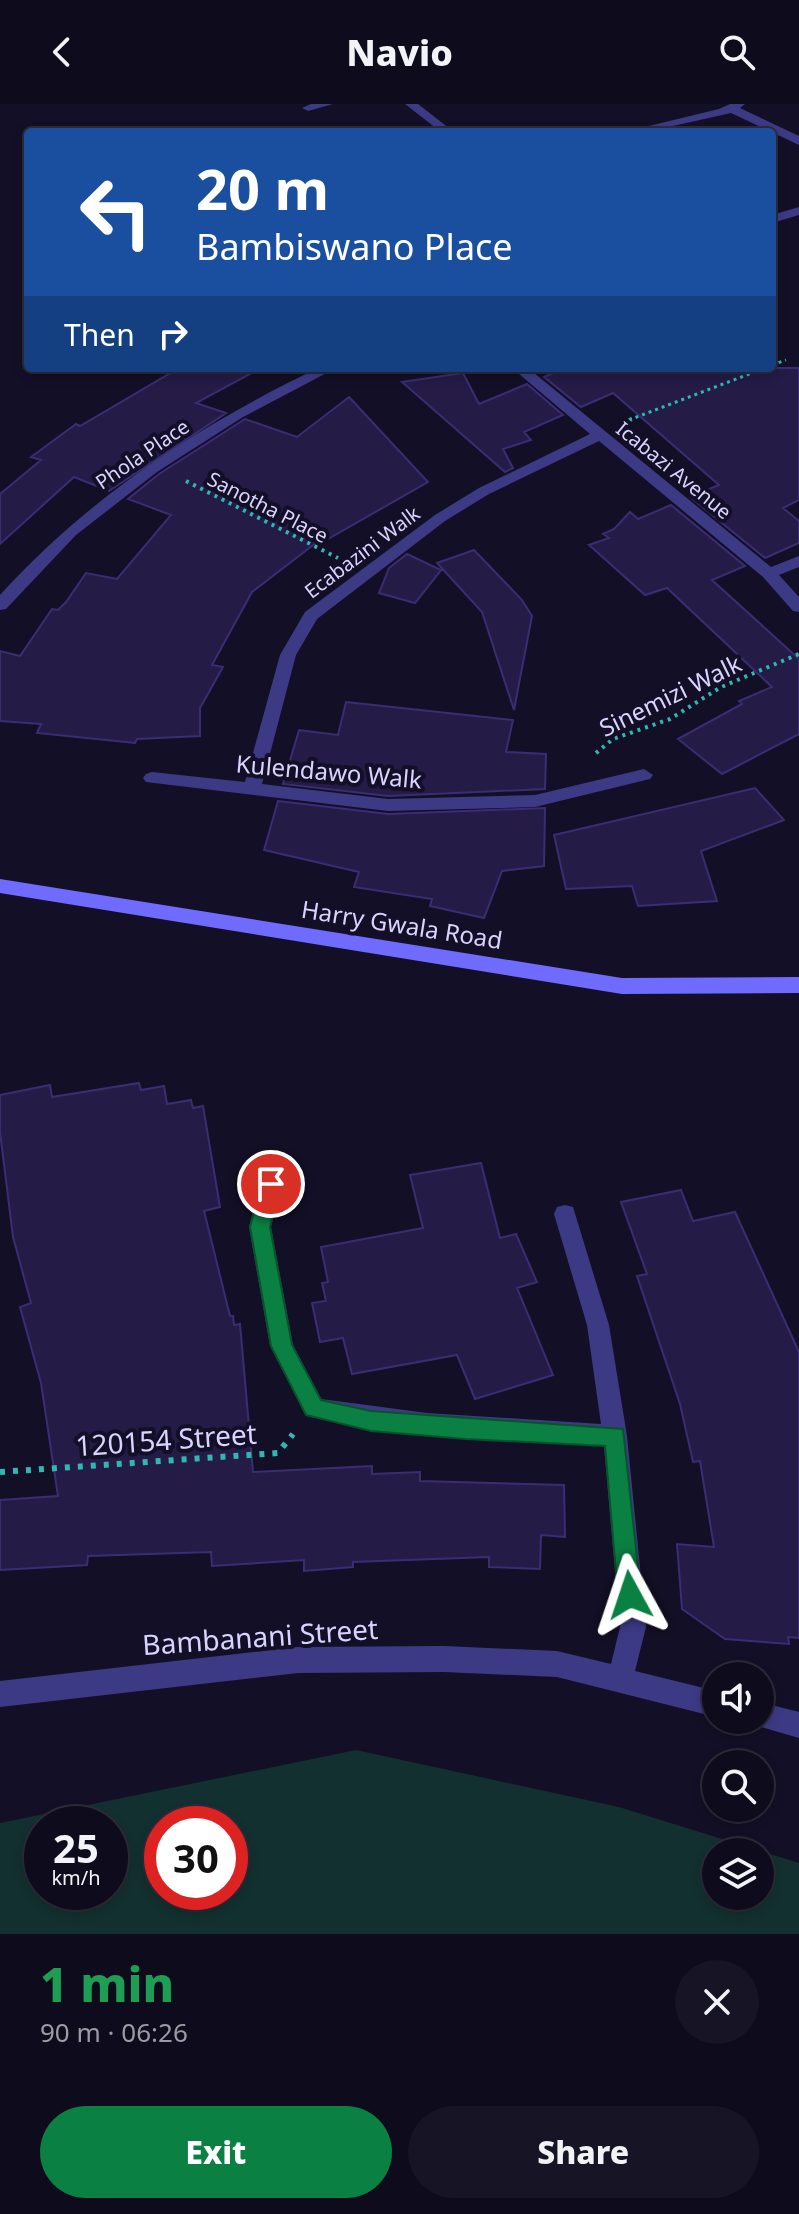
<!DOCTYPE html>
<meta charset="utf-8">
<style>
body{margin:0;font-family:"Noto Sans",sans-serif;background:#171425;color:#f1f3f6;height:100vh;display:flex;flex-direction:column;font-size:30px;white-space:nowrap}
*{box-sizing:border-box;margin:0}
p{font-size:26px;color:#9b9ba3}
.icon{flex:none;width:44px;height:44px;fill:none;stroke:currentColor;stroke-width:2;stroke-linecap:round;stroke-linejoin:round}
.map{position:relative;height:1830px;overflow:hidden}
.sheet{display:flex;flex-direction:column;background:#0e0b1c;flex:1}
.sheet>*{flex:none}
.banner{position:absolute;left:24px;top:24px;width:752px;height:244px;border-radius:8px;box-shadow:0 4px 12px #0003,0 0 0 2px #2e2b3b;background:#1a4fa0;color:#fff;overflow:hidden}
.controls{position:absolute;left:702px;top:1558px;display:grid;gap:16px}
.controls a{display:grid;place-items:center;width:72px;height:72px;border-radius:50%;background:#0e0b1c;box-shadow:0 4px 12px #0003,0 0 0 2px #2e2b3b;font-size:40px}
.speed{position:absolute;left:24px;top:1702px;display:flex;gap:16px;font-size:40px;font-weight:700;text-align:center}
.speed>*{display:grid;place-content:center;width:104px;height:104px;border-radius:50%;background:#0e0b1c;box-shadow:0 4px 12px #0003,0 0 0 2px #2e2b3b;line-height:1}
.speed small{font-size:20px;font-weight:400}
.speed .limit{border:12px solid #d22;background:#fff;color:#111}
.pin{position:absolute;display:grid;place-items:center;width:68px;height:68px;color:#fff;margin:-34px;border:4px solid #fff;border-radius:50%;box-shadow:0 2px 8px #0007}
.me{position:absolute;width:88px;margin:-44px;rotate:355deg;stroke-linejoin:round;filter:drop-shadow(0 0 6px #0008)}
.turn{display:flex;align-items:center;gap:28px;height:168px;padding:0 40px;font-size:36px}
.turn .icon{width:104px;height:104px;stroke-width:2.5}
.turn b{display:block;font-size:56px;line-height:68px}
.then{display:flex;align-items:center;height:76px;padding:0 40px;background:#0003;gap:16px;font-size:30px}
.round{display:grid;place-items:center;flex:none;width:84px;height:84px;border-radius:42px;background:#171425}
.headline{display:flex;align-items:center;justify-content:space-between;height:136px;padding:0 40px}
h1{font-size:48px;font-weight:800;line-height:60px;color:#1e9e55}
.primary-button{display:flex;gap:16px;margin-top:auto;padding:16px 40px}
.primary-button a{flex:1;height:92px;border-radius:48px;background:#0b8043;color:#fff;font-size:32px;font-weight:800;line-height:92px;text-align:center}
.primary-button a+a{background:#171425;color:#f1f3f6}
header{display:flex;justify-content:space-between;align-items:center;height:104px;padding:0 40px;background:#0e0b1c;font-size:36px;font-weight:800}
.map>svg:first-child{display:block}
.green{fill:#12302f;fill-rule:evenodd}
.building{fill:#241b47;stroke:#3b2d73;stroke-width:2}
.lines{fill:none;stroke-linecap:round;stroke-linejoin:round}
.path-far2{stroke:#2fb8b0;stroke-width:3;stroke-dasharray:3 4;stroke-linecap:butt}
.path-far1{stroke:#2fb8b0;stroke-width:4;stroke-dasharray:3 5;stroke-linecap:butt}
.path{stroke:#2fb8b0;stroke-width:6;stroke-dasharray:5 8;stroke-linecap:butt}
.street{fill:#3d3a85;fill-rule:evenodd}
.secondary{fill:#6f6bff;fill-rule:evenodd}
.route{fill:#0b8043;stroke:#07532c;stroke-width:2}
.labels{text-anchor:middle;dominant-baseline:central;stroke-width:8;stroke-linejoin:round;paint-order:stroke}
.far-street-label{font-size:20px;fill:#d9d4ff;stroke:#130f26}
.street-label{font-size:24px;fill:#d9d4ff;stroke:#130f26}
.near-street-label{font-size:28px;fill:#d9d4ff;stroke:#130f26}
</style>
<header><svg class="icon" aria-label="back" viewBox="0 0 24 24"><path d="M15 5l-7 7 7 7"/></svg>Navio<svg class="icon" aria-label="search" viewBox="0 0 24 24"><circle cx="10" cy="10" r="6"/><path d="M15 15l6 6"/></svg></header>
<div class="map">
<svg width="799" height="1830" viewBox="0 0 799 1830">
<rect width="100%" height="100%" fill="#130f26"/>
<path class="green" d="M356 1646 619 1703 799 1759V1830H0V1719ZM42 1720H110V1788H42ZM162 1720H230V1788H162ZM716 1748H760V1792H716Z"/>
<path class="building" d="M179 264H261L196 299 226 309 109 387 74 373 0 440V390L41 356 31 353 76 320 80 322Z
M565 264H799V396L783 404 799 417V439L765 454 690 393 719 381 613 289 581 303 544 273Z
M463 269 479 300 527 280 563 311 524 328 531 336 503 345 513 364 505 368 402 278Z
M349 293 428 378 321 439 317 438 252 488 212 561 223 563 200 604V632L137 635 135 639 37 629 41 620 0 617V547L20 552 52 505 58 506 66 498 86 469 117 475 171 411 128 395 159 370 245 315 297 333Z
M671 401 745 462 712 476 799 555V630L722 670 678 635 742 600 739 597 772 583 667 484 645 491 589 441 609 434 603 430 614 425 630 408 638 415Z
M474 446 522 496 532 512 514 606 482 508 437 459Z
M407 450 441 466 415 499 379 489 389 464Z
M346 598 513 616 506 648 546 650 545 685 388 692 283 680 299 626 338 631Z
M755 684 784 716 701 747 717 797 638 802 632 782 566 785 554 731Z
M278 697 388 710 545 704 544 762 502 767 484 814 430 802 432 795 354 783 359 768 264 746Z
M139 979 141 986 164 982 167 1000 191 996 193 1004 203 1002 220 1103 204 1107 205 1111 230 1212H233L234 1221 240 1220 253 1368 372 1362V1370L420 1368V1377L564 1381 565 1433 541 1431 540 1465 489 1463V1453L353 1458V1463L304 1467V1456L212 1462 211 1448 88 1452 87 1461 0 1466V1396L58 1392 41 1279 20 1203 31 1199 13 1133 0 1028V991L50 981 52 993Z
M481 1059 500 1134 516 1130 537 1178 517 1184 553 1271 475 1295 457 1251 352 1270 343 1234 320 1238 312 1199 326 1197 322 1179 328 1178 321 1143 423 1124 410 1071Z
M681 1086 693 1117 735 1108 799 1248V1534L788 1533 789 1540 725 1535 682 1505 677 1440 714 1443 700 1357 693 1358 680 1300 637 1172 647 1170 621 1098Z"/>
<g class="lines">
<path class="path-far2" d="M772 261 786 256
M629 316 765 264"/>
<path class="path-far1" d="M629 316 633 315
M186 377 338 454
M596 649 613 635 670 615 721 583 799 550"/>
<path class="path" d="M0 1368 278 1349 293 1330"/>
<path class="street" d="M333 0 308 7 302 4 311 0Z
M405 0H418L454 28H441Z
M730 0H745L740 4 799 32V41L731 9 646 28H624L719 5Z
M799 103V111L772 119V111Z
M318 264H336L243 313 157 368 76 431 6 505 0 506V491C90 392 198 322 318 264Z
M512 264H528L771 463 799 452V463L779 471 799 493V508L793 507 763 473 599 337 489 390 445 417 317 515 296 551 262 680 388 695 535 691 644 665 653 671 650 675 535 703 388 707 146 678 143 674 146 670 152 668 245 678 280 551 305 508 435 411 479 384 590 330Z
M271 1071 279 1074 282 1080 271 1123 293 1241 321 1295 427 1309 601 1320 587 1221 554 1110 557 1103 565 1101 573 1103 609 1221 627 1332 646 1523 635 1567 716 1587V1613L557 1573 444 1568 298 1569 0 1603V1577L298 1543 444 1542 557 1547 611 1560 620 1523 604 1342 427 1331 352 1322 306 1312 270 1242 249 1123 260 1080 263 1074Z
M760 1598 799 1608V1634L751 1620 749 1616H760Z"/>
<path class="secondary" d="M0 775 622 874 799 873V889L622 890 0 789Z"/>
</g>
<path class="route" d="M271 1072 278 1074 281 1080 270 1123 292 1241 321 1296 371 1307 623 1325 641 1491 638 1499 630 1503 621 1499 618 1491 605 1342 466 1335 371 1327 306 1311 271 1242 250 1123 261 1080 264 1074Z"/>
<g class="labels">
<g class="far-street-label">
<text transform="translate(142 350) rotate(-34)">Phola Place</text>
<text transform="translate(674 366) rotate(39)">Icabazi Avenue</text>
<text transform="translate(268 403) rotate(27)">Sanotha Place</text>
<text transform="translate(362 448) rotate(-37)">Ecabazini Walk</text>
</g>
<g class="street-label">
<text transform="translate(670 591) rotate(-26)">Sinemizi Walk</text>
<text transform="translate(329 667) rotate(5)">Kulendawo Walk</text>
<text transform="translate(402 820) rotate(9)">Harry Gwala Road</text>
</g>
<g class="near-street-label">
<text transform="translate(166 1335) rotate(-4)">120154 Street</text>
<text transform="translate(260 1532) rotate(-4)">Bambanani Street</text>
</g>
</g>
</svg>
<div class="controls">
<a><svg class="icon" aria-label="sound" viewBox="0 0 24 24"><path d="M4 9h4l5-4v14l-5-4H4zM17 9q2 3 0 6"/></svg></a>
<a><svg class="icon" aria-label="search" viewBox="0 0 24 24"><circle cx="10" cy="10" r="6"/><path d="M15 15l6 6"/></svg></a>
<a><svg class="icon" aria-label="layers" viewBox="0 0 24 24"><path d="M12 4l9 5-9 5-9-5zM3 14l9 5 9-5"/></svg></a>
</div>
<div class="speed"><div>25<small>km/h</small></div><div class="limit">30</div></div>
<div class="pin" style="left:271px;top:1080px;background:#d93025"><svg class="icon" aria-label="arrive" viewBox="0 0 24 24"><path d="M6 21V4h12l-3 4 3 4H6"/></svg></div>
<svg class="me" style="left:630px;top:1491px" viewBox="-20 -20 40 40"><path d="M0-17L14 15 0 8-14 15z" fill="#0b8043" stroke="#fff" stroke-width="4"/></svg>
<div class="banner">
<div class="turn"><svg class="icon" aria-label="left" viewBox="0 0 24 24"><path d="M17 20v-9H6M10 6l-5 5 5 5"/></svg><div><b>20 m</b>Bambiswano Place</div></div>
<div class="then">Then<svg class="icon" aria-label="right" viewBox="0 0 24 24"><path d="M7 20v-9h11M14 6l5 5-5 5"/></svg></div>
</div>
</div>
<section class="sheet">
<div class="headline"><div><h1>1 min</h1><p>90 m · 06:26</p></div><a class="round"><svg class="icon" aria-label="close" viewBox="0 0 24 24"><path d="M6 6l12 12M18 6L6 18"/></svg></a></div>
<div class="primary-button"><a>Exit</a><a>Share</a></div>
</section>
